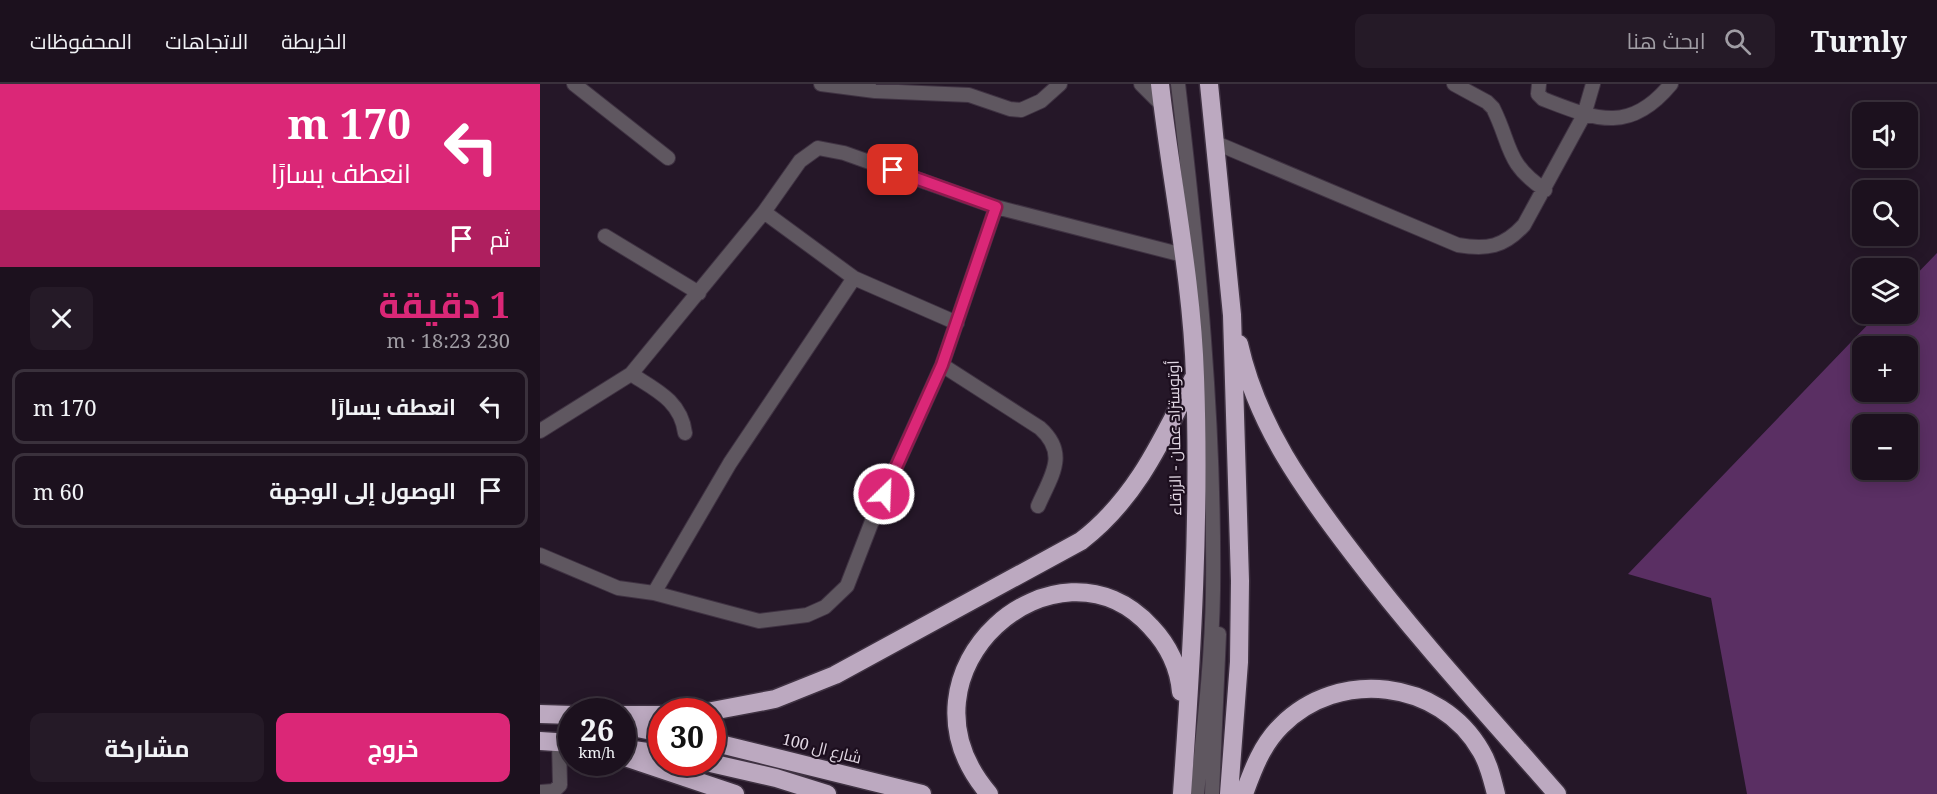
<!DOCTYPE html>
<html lang="ar">
<meta charset="utf-8">
<style>
body{margin:0;font-family:"Noto Serif",Cairo,serif;background:#251a27;color:#f1f3f6;direction:rtl;height:100vh;display:flex;flex-direction:column;font-size:22px;white-space:nowrap}
*{box-sizing:border-box;margin:0}
p{font-size:20px;color:#a09da4}
.icon{flex:none;width:33px;height:33px;fill:none;stroke:currentColor;stroke-width:2;stroke-linecap:round;stroke-linejoin:round}
.map{position:relative;flex:1;overflow:hidden;direction:ltr}
.panel{display:flex;flex-direction:column;background:#1c111e;width:540px}
.panel>*{flex:none}
.hud{background:#db2777;color:#fff;overflow:hidden}
.fabs{position:absolute;left:1312px;top:18px;display:grid;gap:12px}
.fabs a{display:grid;place-items:center;width:66px;height:66px;border-radius:12px;background:#1c111e;box-shadow:0 3px 15px #0003,0 0 0 2px #3a313c;font-size:30px}
.speed{position:absolute;left:18px;top:614px;display:flex;gap:12px;font-size:30px;font-weight:700;text-align:center}
.speed>*{display:grid;place-content:center;width:78px;height:78px;border-radius:50%;background:#1c111e;box-shadow:0 3px 15px #0003,0 0 0 2px #3a313c;line-height:1}
.speed small{font-size:15px;font-weight:400}
.speed .limit{border:9px solid #d22;background:#fff;color:#111}
.pin{position:absolute;display:grid;place-items:center;width:51px;height:51px;color:#fff;margin:-26px;border-radius:12px;box-shadow:0 3px 9px #0006}
.me{position:absolute;width:66px;margin:-33px;rotate:24deg;stroke-linejoin:round;filter:drop-shadow(0 0 4px #0008)}
.turn{display:flex;align-items:center;gap:21px;height:126px;padding:0 30px;font-size:27px}
.turn .icon{width:78px;height:78px;stroke-width:2.5}
.turn b{display:block;font-size:42px;line-height:51px}
.then{display:flex;align-items:center;height:57px;padding:0 30px;background:#0003;gap:12px;font-size:22px}
.round{display:grid;place-items:center;flex:none;width:63px;height:63px;border-radius:12px;background:#251a27}
.headline{display:flex;align-items:center;justify-content:space-between;height:102px;padding:0 30px}
h1{font-size:36px;font-weight:700;line-height:45px;color:#db2777}
.action{display:flex;gap:12px;margin-top:auto;padding:12px 30px}
.action a{flex:1;height:69px;border-radius:12px;background:#db2777;color:#fff;font-size:24px;font-weight:700;line-height:69px;text-align:center}
.action a+a{background:#251a27;color:#f1f3f6}
ul{padding:0;list-style:none}
li{display:flex;align-items:center;gap:18px;height:75px;margin:0 12px 9px;padding:0 18px;border:3px solid #3a313c;border-radius:12px}
li div{flex:1}
li b{display:block;font-size:22px}
li em{font-style:normal}
header{display:flex;align-items:center;gap:36px;box-sizing:border-box;height:84px;padding:0 30px;background:#1c111e;border-bottom:2px solid #3a313c}
header strong{font-size:28px}
nav{display:flex;gap:33px;margin-inline-start:auto;font-size:21px}
.search{width:420px;height:54px;background:#251a27;display:flex;align-items:center;gap:15px;box-sizing:border-box;padding:0 21px;border-radius:12px;color:#a09da4;font-size:22px}
main{display:flex;flex:1;min-height:0}
.map>svg:first-child{display:block}
.green{fill:#5a2f63;fill-rule:evenodd}
.lines{fill:none;stroke-linecap:round;stroke-linejoin:round}
.minor-casing{stroke:#3f3242;stroke-width:16}
.highway-casing{stroke:#3f3242;stroke-width:21}
.minor{stroke:#5f5760;stroke-width:14}
.highway{stroke:#bca9c0;stroke-width:18}
.route-casing{stroke:#8e194d;stroke-width:15}
.route{stroke:#db2777;stroke-width:10}
.labels{text-anchor:middle;dominant-baseline:central;stroke-width:4.5;stroke-linejoin:round;paint-order:stroke}
.street-label{font-size:16px;fill:#e0d6e2;stroke:#1c0e1e}
</style>
<header>
<strong>Turnly</strong>
<div class="search"><svg class="icon" aria-label="search" viewBox="0 0 24 24"><circle cx="10" cy="10" r="6"/><path d="M15 15l6 6"/></svg>ابحث هنا</div>
<nav><a>الخريطة</a><a>الاتجاهات</a><a>المحفوظات</a></nav>
</header>
<main>
<div class="map">
<svg width="1397" height="710" viewBox="0 0 1397 710">
<rect width="100%" height="100%" fill="#251728"/>
<path class="green" d="M1397 169V710H1207L1171 514 1088 490 1338 230H1368V199ZM1323 262H1368V308H1323ZM1323 340H1368V386H1323Z"/>
<g class="lines">
<defs>
<path id="minor" d="M34 0 128 74
M281 0 335 7 429 11 470 25 481 26 501 17 520 0
M601 0 622 21
M638 0C658 168 675 337 673 507 672 574 664 643 657 710
M914 0 947 18 953 24C972 62 965 79 1005 106
M999 0 998 10 1003 15C1055 35 1089 51 1131 0
M676 59 918 161C947 166 964 163 984 141L1044 31 1053 0
M224 128 314 194 417 239
M65 152 159 209
M402 281 500 344C529 370 511 392 498 422
M91 290C116 306 141 317 145 349
M0 347 91 290 224 128 260 77 278 64 304 69 456 123 643 171
M0 471 78 504 114 509 190 379 314 194
M114 509 219 537 267 531 285 523 307 502 334 432 402 281 456 123
M0 708 14 707 20 701 19 658
M672 710 679 550"/>
<path id="highway" d="M620 0C631 97 652 195 655 293 660 432 652 571 642 710
M669 0 692 231 700 497 699 578 689 710
M699 260C717 341 764 406 814 471 877 554 948 631 1017 710
M172 627 235 615 295 591 541 457C596 415 622 356 653 295
M0 630 32 631
M82 631H122
M82 641 122 649
M0 657 32 659
M172 658 382 710
M93 666 122 670
M82 672 195 710
M166 678 236 694 287 710
M449 710C344 587 518 440 611 543 628 561 639 584 641 608
M704 710C713 685 722 661 741 642 798 584 900 595 941 667 949 680 952 695 956 710"/>
</defs>
<use href="#minor" class="minor-casing"/>
<use href="#highway" class="highway-casing"/>
<use href="#minor" class="minor"/>
<use href="#highway" class="highway"/>
</g>
<g class="lines">
<defs>
<path id="route" d="M344 410 402 281 456 123 353 86"/>
</defs>
<use href="#route" class="route-casing"/>
<use href="#route" class="route"/>
</g>
<g class="labels">
<g class="street-label">
<text transform="translate(634 354) rotate(-91)">أوتوستراد عمان - الزرقاء</text>
<text transform="translate(282 664) rotate(14)">شارع ال 100</text>
</g>
</g>
</svg>
<div class="fabs">
<a><svg class="icon" aria-label="sound" viewBox="0 0 24 24"><path d="M4 9h4l5-4v14l-5-4H4zM17 9q2 3 0 6"/></svg></a>
<a><svg class="icon" aria-label="search" viewBox="0 0 24 24"><circle cx="10" cy="10" r="6"/><path d="M15 15l6 6"/></svg></a>
<a><svg class="icon" aria-label="layers" viewBox="0 0 24 24"><path d="M12 4l9 5-9 5-9-5zM3 14l9 5 9-5"/></svg></a>
<a>+</a>
<a>−</a>
</div>
<div class="speed"><div>26<small>km/h</small></div><div class="limit">30</div></div>
<div class="pin" style="left:353px;top:86px;background:#d93025"><svg class="icon" aria-label="arrive" viewBox="0 0 24 24"><path d="M6 21V4h12l-3 4 3 4H6"/></svg></div>
<svg class="me" style="left:344px;top:410px" viewBox="-20 -20 40 40"><circle r="17" fill="#db2777" stroke="#fff" stroke-width="3"/><path d="M0-11L8 9 0 5-8 9z" fill="#fff"/></svg>
</div>
<section class="panel">
<div class="hud">
<div class="turn"><svg class="icon" aria-label="left" viewBox="0 0 24 24"><path d="M17 20v-9H6M10 6l-5 5 5 5"/></svg><div><b>170 m</b>انعطف يسارًا</div></div>
<div class="then">ثم<svg class="icon" aria-label="arrive" viewBox="0 0 24 24"><path d="M6 21V4h12l-3 4 3 4H6"/></svg></div>
</div>
<div class="headline"><div><h1>1 دقيقة</h1><p>230 m · 18:23</p></div><a class="round"><svg class="icon" aria-label="close" viewBox="0 0 24 24"><path d="M6 6l12 12M18 6L6 18"/></svg></a></div>
<ul>
<li><svg class="icon" aria-label="left" viewBox="0 0 24 24"><path d="M17 20v-9H6M10 6l-5 5 5 5"/></svg><div><b>انعطف يسارًا</b></div><em>170 m</em></li>
<li><svg class="icon" aria-label="arrive" viewBox="0 0 24 24"><path d="M6 21V4h12l-3 4 3 4H6"/></svg><div><b>الوصول إلى الوجهة</b></div><em>60 m</em></li>
</ul>
<div class="action"><a>خروج</a><a>مشاركة</a></div>
</section>
</main>
